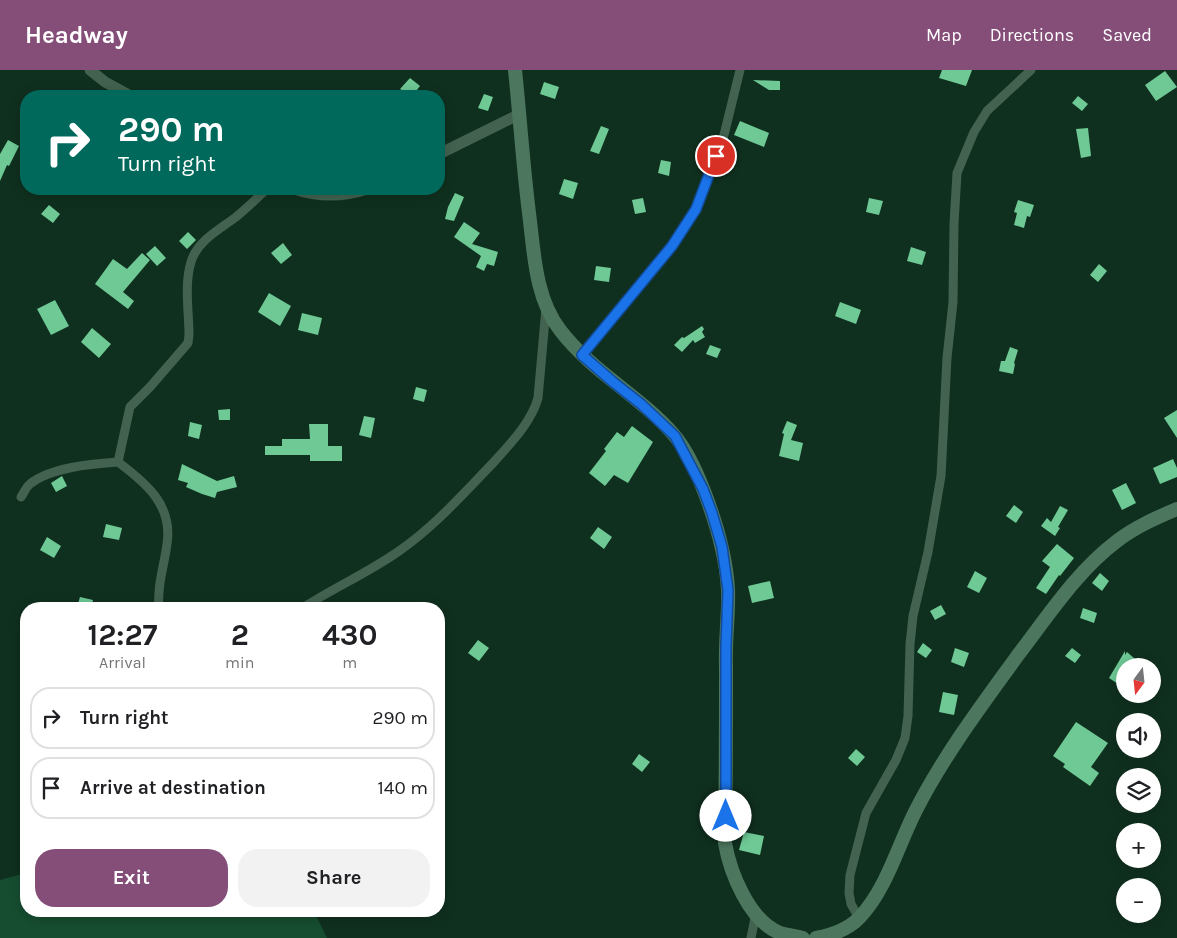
<!DOCTYPE html>
<meta charset="utf-8">
<style>
body{margin:0;font-family:Karla,sans-serif;background:#f2f2f2;color:#202124;height:100vh;display:flex;flex-direction:column;font-size:19px;white-space:nowrap}
*{box-sizing:border-box;margin:0}
p{font-size:16px;color:#757577}
.icon{flex:none;width:28px;height:28px;fill:none;stroke:currentColor;stroke-width:2;stroke-linecap:round;stroke-linejoin:round}
.map{position:relative;flex:1;overflow:hidden}
.sheet{position:absolute;left:20px;top:532px;width:425px;height:315px;display:flex;flex-direction:column;background:#fff;border-radius:20px;box-shadow:0 2px 12px #0003}
.sheet>*{flex:none}
.hud{position:absolute;left:20px;top:20px;width:425px;height:105px;border-radius:20px;box-shadow:0 2px 12px #0003;background:#00695c;color:#fff;overflow:hidden}
.needle{width:32px;rotate:195deg}
.fabs{position:absolute;left:1116px;top:588px;display:grid;gap:10px}
.fabs a{display:grid;place-items:center;width:45px;height:45px;border-radius:50%;background:#fff;box-shadow:0 2px 12px #0003;font-size:25px}
.pin{position:absolute;display:grid;place-items:center;width:42px;height:42px;color:#fff;margin:-21px;border:2px solid #fff;border-radius:50%;box-shadow:0 1px 5px #0007}
.me{position:absolute;width:55px;margin:-28px;rotate:0deg;stroke-linejoin:round;filter:drop-shadow(0 0 4px #0008)}
.turn{display:flex;align-items:center;gap:18px;height:105px;padding:0 15px;font-size:22px}
.turn .icon{width:65px;height:65px;stroke-width:2.5}
.turn b{display:block;font-size:35px;line-height:42px}
.eta{display:flex;justify-content:space-evenly;align-items:center;height:85px;text-align:center}
.eta b{font-size:30px;font-weight:700;line-height:35px}
.primary-button{display:flex;gap:10px;margin-top:auto;padding:10px 15px}
.primary-button a{flex:1;height:58px;border-radius:20px;background:#844e79;color:#fff;font-size:20px;font-weight:700;line-height:58px;text-align:center}
.primary-button a+a{background:#f2f2f2;color:#202124}
ul{padding:0;list-style:none}
li{display:flex;align-items:center;gap:15px;height:62px;margin:0 10px 8px;padding:0 5px;border:2px solid #e0e0e0;border-radius:20px}
li div{flex:1}
li b{display:block;font-size:19px}
li em{font-style:normal}
header{display:flex;align-items:center;gap:30px;box-sizing:border-box;height:70px;padding:0 25px;background:#844e79;color:#fff}
header strong{font-size:24px}
nav{display:flex;gap:28px;margin-inline-start:auto;font-size:18px}
.map>svg:first-child{display:block}
.green{fill:#164d31}
.building{fill:#6ec995}
.lines{fill:none;stroke-linecap:round;stroke-linejoin:round}
.minor{stroke:#436350;stroke-width:9}
.tertiary{stroke:#436350;stroke-width:11}
.secondary{stroke:#4c775e;stroke-width:14}
.route-casing{stroke:#114b97;stroke-width:12}
.route{stroke:#1a73e8;stroke-width:9}
</style>
<header>
<strong>Headway</strong>
<nav><a>Map</a><a>Directions</a><a>Saved</a></nav>
</header>
<div class="map">
<svg width="1177" height="868" viewBox="0 0 1177 868">
<rect width="100%" height="100%" fill="#10301f"/>
<path class="green" d="M26 803V841H314L327 868H0V810Z"/>
<path class="building" d="M942 0H972L966 16 939 8Z
M1165 1 1177 17 1156 31 1145 15Z
M410 8 420 16 412 26 400 19Z
M753 10 780 11V20H769Z
M544 12 559 17 555 29 540 24Z
M484 24 493 27 488 41 478 38Z
M1078 26 1088 34 1082 41 1072 33Z
M740 51 769 63 764 77 734 65Z
M601 56 609 59 599 84 590 81Z
M1088 58 1091 86 1081 88 1076 59Z
M8 70 19 76 9 96 7 95 0 111V84Z
M661 90 671 92 669 106 658 103Z
M564 109 578 113 573 129 559 124Z
M455 123 464 127 454 151 445 149 448 137Z
M643 128 646 142 635 144 632 130Z
M869 128 883 131 879 145 866 142Z
M1018 130 1034 135 1030 147 1027 146 1024 158 1014 155 1017 143 1014 142Z
M49 135 60 144 53 153 41 144Z
M464 152 480 163 472 174 498 182 494 196 487 194 484 201 476 197 481 186 454 167Z
M188 162 196 170 187 179 179 171Z
M283 173 292 185 281 194 271 183Z
M155 176 166 188 157 196 146 184Z
M911 177 926 182 922 195 907 191Z
M142 183 150 190 123 222 134 231 128 239 95 214 113 189 127 199Z
M1099 194 1107 201 1098 212 1090 205Z
M596 196 611 198 609 212 594 210Z
M269 223 291 236 280 256 258 242Z
M55 230 69 256 51 265 37 239Z
M840 232 861 240 856 254 835 246Z
M302 243 322 248 318 265 298 260Z
M702 256 704 259 702 262 705 267 695 273 693 270 682 282 674 275 682 267 684 268Z
M92 258 111 274 99 288 81 272Z
M710 275 721 279 717 288 706 284Z
M1010 277 1018 280 1014 293 1015 294 1013 304 999 301 1001 291H1005Z
M416 317 427 320 424 332 413 329Z
M230 339V350H219L218 340Z
M1177 340V368L1164 348Z
M364 346 375 348 371 368 359 365Z
M787 351 797 355 791 370 803 373 799 391 779 386 784 364 782 363Z
M190 352 202 355 199 369 188 366Z
M309 354H328V376H342V391H310V385H265V376H282V369H310Z
M632 356 653 372 628 413 614 405 605 416 589 403 606 381 604 379 617 362 624 367Z
M1173 389 1177 398V407L1160 414 1153 398Z
M182 394 217 411 234 406 237 417 217 422 215 428 202 424 186 417 188 413 178 410Z
M62 406 67 416 56 422 51 413Z
M1126 413 1136 433 1122 440 1112 420Z
M1014 435 1023 442 1016 453 1006 446Z
M1060 436 1068 440 1058 457 1060 458 1055 466 1041 456 1047 448 1051 452Z
M106 454 122 458 119 470 103 467Z
M598 457 612 467 604 479 590 468Z
M47 467 61 476 54 488 40 480Z
M1057 474 1074 488 1060 506 1059 505 1046 524 1036 518 1050 497 1042 491Z
M975 501 987 508 979 523 967 517Z
M1100 503 1109 511 1102 521 1092 513Z
M770 511 774 528 752 533 748 516Z
M80 527 93 530 91 539 77 537Z
M941 535 946 544 935 550 930 541Z
M1083 538 1097 543 1094 553 1080 548Z
M478 570 489 578 479 591 468 583Z
M923 573 932 580 926 588 917 582Z
M955 578 969 583 964 597 951 592Z
M1072 578 1081 585 1075 593 1065 586Z
M1125 581V585L1127 582 1135 589 1130 596H1125V602L1118 614 1109 608Z
M943 622 958 625 954 645 939 642Z
M1076 652 1108 673 1091 697 1099 703 1090 716 1063 697 1065 694 1053 686Z
M856 679 865 687 857 696 848 688Z
M639 684 650 692 642 702 632 694Z
M744 762 764 766 760 785 739 780Z"/>
<g class="lines">
<path class="minor" d="M582 285 672 176 696 139 723 69 740 0
M118 392 130 337 150 317 188 273 189 265C189 242 184 215 191 192 197 171 220 159 236 147 247 138 257 128 267 119
M21 427C24 423 26 417 30 414 51 397 92 394 118 392 146 413 173 435 167 474 164 497 157 515 159 539
M301 539C333 518 368 503 399 481 435 456 463 424 493 393 510 374 531 353 538 328L546 238
M859 848 851 834 849 823 850 805 866 743 896 690 905 668 908 646 910 574 913 546 928 482 941 406 947 288 953 232 954 154 957 103 974 62 987 41 1031 0
M751 868 756 843"/>
<path class="tertiary" d="M90 0 105 12 131 26
M439 84 518 45
M294 119C318 127 343 127 367 119"/>
<path class="secondary" d="M515 0C520 48 523 95 529 143 534 182 535 228 560 260 592 302 640 326 674 365 687 380 697 403 704 421 716 452 726 486 728 519 729 544 725 570 726 595 726 654 726 713 725 773 730 802 749 851 780 863 787 865 795 866 803 868
M816 868C832 865 849 859 860 847 887 818 898 775 916 740 944 685 982 635 1018 585 1048 546 1077 501 1117 471 1135 457 1156 448 1177 439"/>
</g>
<g class="lines">
<defs>
<path id="route" d="M716 86 696 139 672 176 582 285 613 312 641 334 675 366 703 419 712 443 722 477 728 520 726 577V746"/>
</defs>
<use href="#route" class="route-casing"/>
<use href="#route" class="route"/>
</g>
</svg>
<div class="fabs">
<a><svg class="needle" viewBox="-14 -14 28 28"><path d="M0-13l5 13h-10z" fill="#e53935"/><path d="M0 13l5-13h-10z" fill="#757577"/></svg></a>
<a><svg class="icon" aria-label="sound" viewBox="0 0 24 24"><path d="M4 9h4l5-4v14l-5-4H4zM17 9q2 3 0 6"/></svg></a>
<a><svg class="icon" aria-label="layers" viewBox="0 0 24 24"><path d="M12 4l9 5-9 5-9-5zM3 14l9 5 9-5"/></svg></a>
<a>+</a>
<a>−</a>
</div>
<div class="pin" style="left:716px;top:86px;background:#d93025"><svg class="icon" aria-label="arrive" viewBox="0 0 24 24"><path d="M6 21V4h12l-3 4 3 4H6"/></svg></div>
<svg class="me" style="left:726px;top:746px" viewBox="-20 -20 40 40"><circle r="19" fill="#fff"/><path d="M0-13L10 11 0 6-10 11z" fill="#1a73e8"/></svg>
<div class="hud">
<div class="turn"><svg class="icon" aria-label="right" viewBox="0 0 24 24"><path d="M7 20v-9h11M14 6l5 5-5 5"/></svg><div><b>290 m</b>Turn right</div></div>
</div>
<section class="sheet">
<div class="eta">
<div><b>12:27</b><p>Arrival</p></div>
<div><b>2</b><p>min</p></div>
<div><b>430</b><p>m</p></div>
</div>
<ul>
<li><svg class="icon" aria-label="right" viewBox="0 0 24 24"><path d="M7 20v-9h11M14 6l5 5-5 5"/></svg><div><b>Turn right</b></div><em>290 m</em></li>
<li><svg class="icon" aria-label="arrive" viewBox="0 0 24 24"><path d="M6 21V4h12l-3 4 3 4H6"/></svg><div><b>Arrive at destination</b></div><em>140 m</em></li>
</ul>
<div class="primary-button"><a>Exit</a><a>Share</a></div>
</section>
</div>
